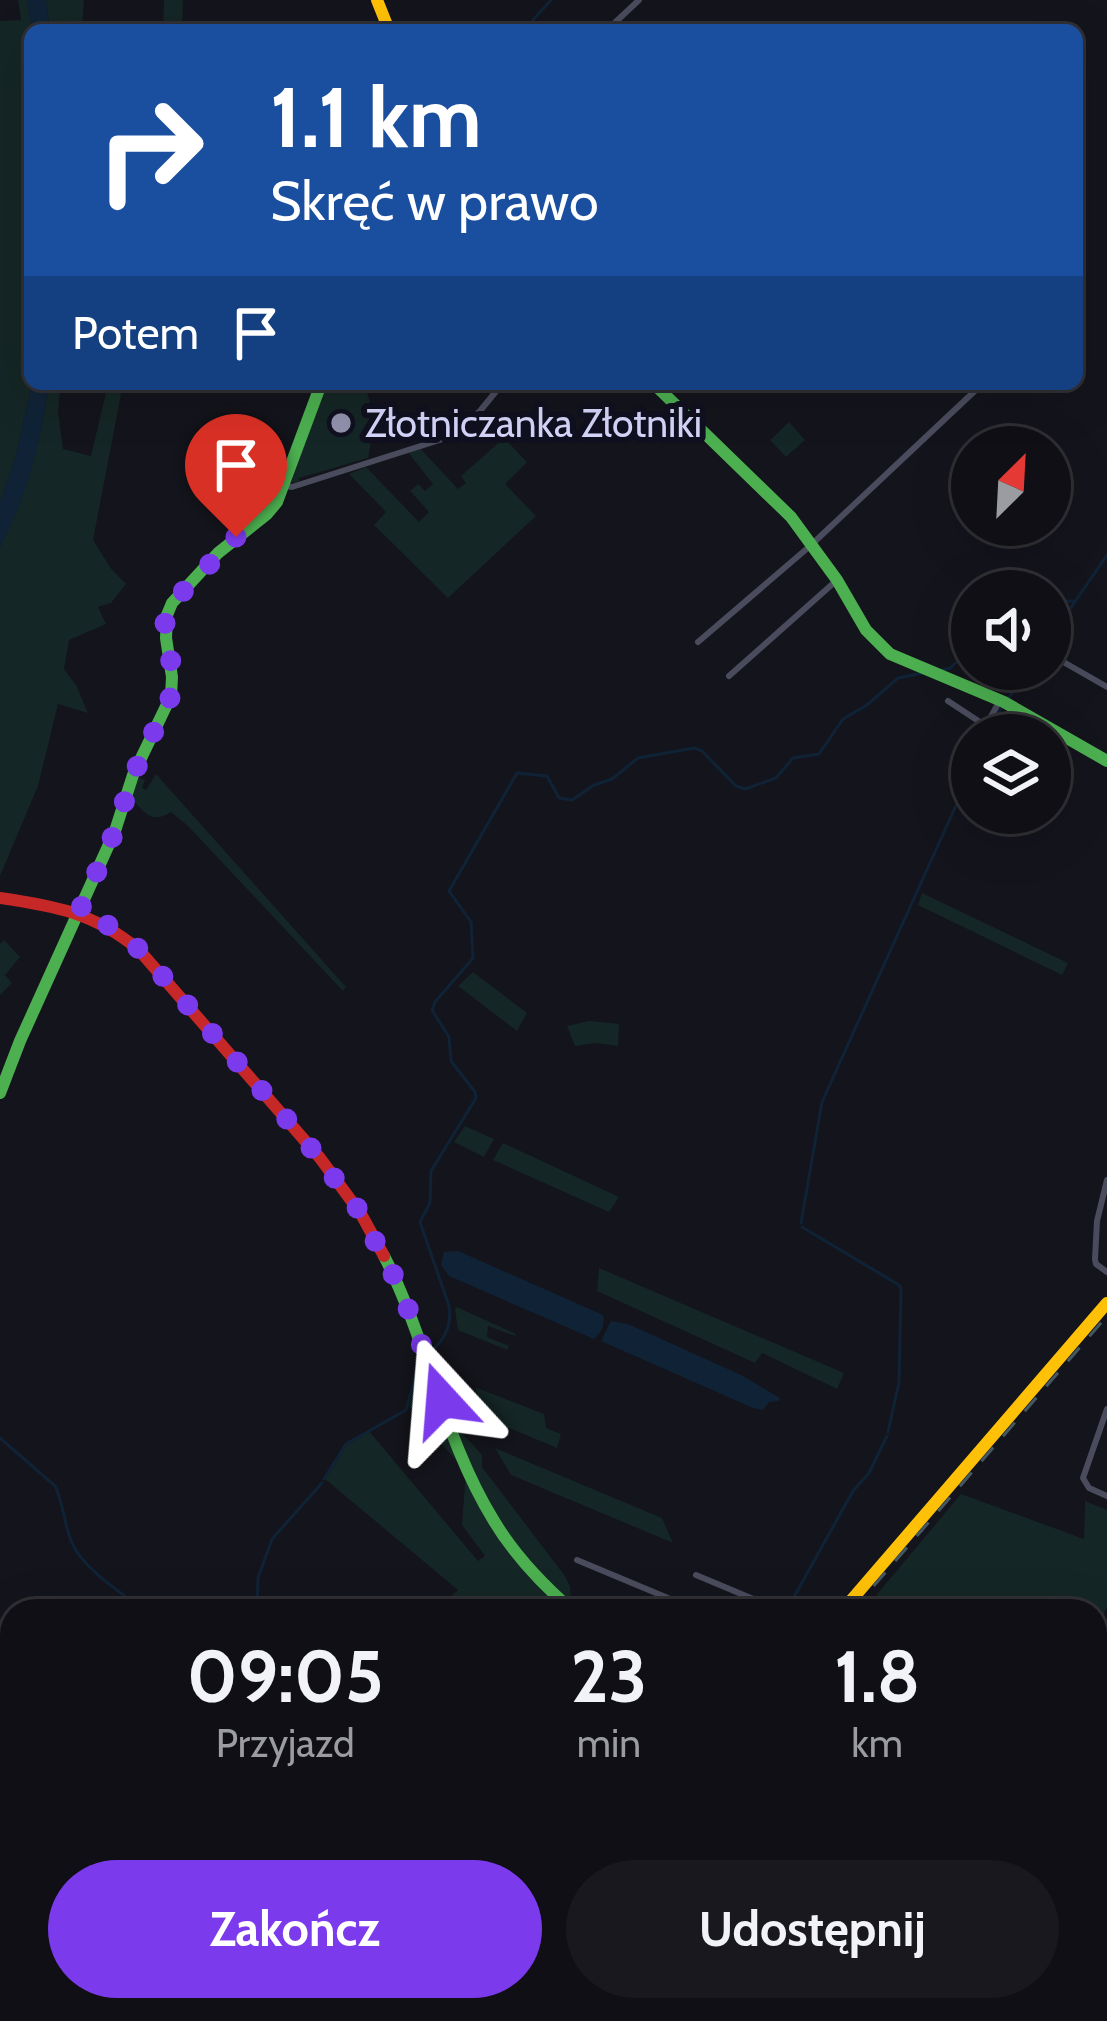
<!DOCTYPE html>
<html lang="pl">
<meta charset="utf-8">
<style>
body{margin:0;font-family:Cabin,sans-serif;background:#18181e;color:#f1f3f6;height:100vh;display:flex;flex-direction:column;font-size:45px;white-space:nowrap}
*{box-sizing:border-box;margin:0}
p{font-size:39px;color:#9b9ca0}
.icon{flex:none;width:66px;height:66px;fill:none;stroke:currentColor;stroke-width:2;stroke-linecap:round;stroke-linejoin:round}
.map{position:relative;flex:1;overflow:hidden}
.side{position:absolute;left:0px;top:1599px;width:1107px;height:423px;display:flex;flex-direction:column;background:#0f0f15;border-radius:36px 36px 0 0;box-shadow:0 12px 48px #0002,0 0 0 3px #2f2f34}
.side>*{flex:none}
.guide{position:absolute;left:24px;top:24px;width:1059px;height:366px;border-radius:18px;box-shadow:0 12px 48px #0002,0 0 0 3px #2f2f34;background:#1a4fa0;color:#fff;overflow:hidden}
.needle{width:78px;rotate:24deg}
.fabs{position:absolute;left:951px;top:426px;display:grid;gap:24px}
.fabs a{display:grid;place-items:center;width:120px;height:120px;border-radius:50%;background:#0f0f15;box-shadow:0 12px 48px #0002,0 0 0 3px #2f2f34;font-size:60px}
.pin{position:absolute;display:grid;place-items:center;width:102px;height:102px;color:#fff;margin:-123px -51px;border-radius:50% 50% 50% 0;rotate:-45deg;box-shadow:0 0 12px #0007}
.pin .icon{rotate:45deg}
.me{position:absolute;width:132px;margin:-66px;rotate:341deg;stroke-linejoin:round;filter:drop-shadow(0 0 9px #0008)}
.turn{display:flex;align-items:center;gap:42px;height:252px;padding:0 48px;font-size:54px}
.turn .icon{width:156px;height:156px;stroke-width:2.5}
.turn b{display:block;font-size:84px;line-height:102px}
.then{display:flex;align-items:center;height:114px;padding:0 48px;background:#0003;gap:24px;font-size:45px}
.eta{display:flex;justify-content:space-evenly;align-items:center;height:204px;text-align:center}
.eta b{font-size:72px;font-weight:700;line-height:84px}
.action{display:flex;gap:24px;margin-top:auto;padding:24px 48px}
.action a{flex:1;height:138px;border-radius:72px;background:#7c3aed;color:#fff;font-size:48px;font-weight:700;line-height:138px;text-align:center}
.action a+a{background:#18181e;color:#f1f3f6}
.map>svg:first-child{display:block}
.green{fill:#142625}
.water{fill:#102336}
.lines{fill:none;stroke-linecap:round;stroke-linejoin:round}
.stream{stroke:#102336;stroke-width:3}
.street{stroke:#4a4b5c;stroke-width:6}
.fast{stroke:#4caf50;stroke-width:12}
.slow{stroke:#ffc107;stroke-width:12}
.jam{stroke:#c62828;stroke-width:12}
.rail{stroke:#445862;stroke-width:3;stroke-dasharray:18 15;stroke-linecap:butt}
.route{stroke:#7c3aed;stroke-width:21;stroke-dasharray:0 37.8}
.poi-dot{fill:#9191ac;stroke:#111020;stroke-width:4.5}
.labels{text-anchor:middle;dominant-baseline:central;stroke-width:12;stroke-linejoin:round;paint-order:stroke}
.poi-label{font-size:39px;fill:#d5d5f9;stroke:#111020;text-anchor:start}
</style>
<div class="map">
<svg width="1107" height="2021" viewBox="0 0 1107 2021">
<rect width="100%" height="100%" fill="#14141c"/>
<path class="green" d="M18 0H27L32 30H30L32 384 16 455 0 503V21L21 20Z
M46 0H84L82 27 50 30Z
M164 0H183L182 30H163Z
M48 384H61L58 411 63 449 91 456 108 384H123L93 540 112 570 126 584 111 603 98 607 106 624 69 640 64 669 76 685 88 713 58 704 38 786 0 876V547C26 496 42 441 48 384Z
M326 384H353L366 390C375 413 373 434 368 458L299 478V481L294 483 291 482Z
M789 422 805 440 786 457 770 440Z
M504 438 527 462 505 484 536 516 448 598 374 525 386 512 349 474 366 467 419 522 429 512 410 491 418 484 425 491 433 484 407 451 419 447 458 489 466 483 461 476Z
M156 774 346 987 343 991 188 826 171 812C150 825 146 812 130 798L136 776 145 780 142 788 146 790Z
M922 893 1068 963 1062 975 918 905Z
M4 940 20 957 5 975 12 983 0 995V944Z
M473 972 527 1013 517 1031 458 986Z
M589 1021 619 1024 618 1046 595 1043 575 1046 567 1026Z
M465 1126 494 1139 484 1157 454 1142Z
M503 1143 619 1197 609 1212 493 1160Z
M599 1268 844 1373 837 1389 762 1353 755 1363 597 1291Z
M457 1307 516 1334 515 1336 488 1326 487 1337 509 1346 507 1350 458 1330 455 1309Z
M415 1381 482 1455V1467L565 1576 570 1586 572 1611H434L458 1590 325 1479 347 1445 369 1431 478 1561 485 1556 462 1525 466 1472 409 1406Z
M475 1387 544 1414 546 1428 561 1434 557 1448 485 1418Z
M495 1448 662 1518 673 1543 511 1475Z
M961 1494 1084 1539 1085 1501 1107 1510V1607L1095 1634V1611H863Z
M592 2010H660L650 2021H583Z
M683 2010H737L740 2013 733 2021H716L711 2017 700 2021H674Z"/>
<path class="water" d="M27 0H46L50 30H32Z
M32 384H48C42 440 27 497 0 547V503L16 455Z
M458 1251 603 1315C605 1325 602 1332 594 1339L449 1276 441 1265 444 1252Z
M611 1321 628 1324 741 1375 780 1398 779 1401 769 1402 763 1410 753 1408 601 1341Z"/>
<g class="lines">
<path class="stream" d="M524 30 551 0
M1036 591H1049
M1050 591 1064 601H1074
M1050 638 1107 555
M942 670 950 668 972 648
M1008 699 1028 669
M986 735 1003 705
M801 1223 822 1102 972 770
M802 1227 899 1285 901 1289 899 1382 888 1432
M431 1351C445 1340 452 1324 449 1306L420 1222 430 1203 431 1171 476 1098 475 1092 451 1061 449 1037 432 1010 435 1002 473 958 471 922 449 891 517 773 547 776 559 798 572 800 594 785 612 779 638 758 694 748 702 751 736 786 745 789 776 778 793 758 819 754 843 719 867 705 898 678 923 673
M0 1438 55 1486C64 1504 64 1525 72 1543 82 1568 123 1594 145 1611
M324 1479 346 1444 406 1410 420 1359
M257 1611 258 1578 272 1539 322 1483
M809 1611 796 1603 794 1597 853 1491 869 1473 887 1436
M1095 1873 1104 1877
M980 2010 985 2021
M694 2021 724 2010"/>
<path class="street" d="M607 30 639 0
M286 486 292 487 452 436 480 411 502 384
M698 642 810 546 979 387
M1053 656 1107 687
M729 676 837 580
M948 701 986 726 1000 700
M1107 1180 1097 1221 1095 1259 1096 1264 1107 1272
M1107 1409 1083 1478 1089 1488 1107 1496
M577 1560 699 1611
M696 1575 782 1611
M1095 1869 1107 1874
M0 1982 12 1973
M226 2010 233 2021
M290 2010 304 2020
M402 2010 415 2021
M304 2021 310 2010
M363 2021 373 2010
M446 2021 455 2010
M532 2021 540 2012
M847 2021 857 2010"/>
<path class="fast" d="M654 384 791 517 837 580 866 630 890 654 1004 702 1107 761
M0 1093 20 1041 115 831 133 775 171 696 172 677 166 638 167 615 172 603 218 553 267 514 277 502 321 384
M384 1256C428 1341 443 1439 494 1521 515 1556 543 1585 573 1611
M1088 2010 1100 2021"/>
<path class="slow" d="M377 0 389 30
M842 1611 1107 1303
M1095 1714 1107 1704
M1095 1968 1107 1950"/>
<path class="jam" d="M0 898C55 906 95 913 139 950L320 1158 361 1214 384 1256
M1095 1808 1107 1868
M493 2021 502 2010"/>
<path class="rail" d="M852 1611 1107 1316
M503 2021 512 2010"/>
</g>
<g class="lines">
<path class="route" d="M236 537 172 603 165 623 172 669 171 696 133 775 115 831 79 912 112 927 140 950 304 1139 356 1206 400 1287 442 1400"/>
</g>
<circle class="poi-dot" cx="341" cy="423" r="12"/>
<g class="labels">
<g class="poi-label">
<text x="365" y="423">Złotniczanka Złotniki</text>
</g>
</g>
</svg>
<div class="fabs">
<a><svg class="needle" viewBox="-14 -14 28 28"><path d="M0-13l5 13h-10z" fill="#e53935"/><path d="M0 13l5-13h-10z" fill="#9b9ca0"/></svg></a>
<a><svg class="icon" aria-label="sound" viewBox="0 0 24 24"><path d="M4 9h4l5-4v14l-5-4H4zM17 9q2 3 0 6"/></svg></a>
<a><svg class="icon" aria-label="layers" viewBox="0 0 24 24"><path d="M12 4l9 5-9 5-9-5zM3 14l9 5 9-5"/></svg></a>
</div>
<div class="pin" style="left:236px;top:537px;background:#d93025"><svg class="icon" aria-label="arrive" viewBox="0 0 24 24"><path d="M6 21V4h12l-3 4 3 4H6"/></svg></div>
<svg class="me" style="left:442px;top:1400px" viewBox="-20 -20 40 40"><path d="M0-17L14 15 0 8-14 15z" fill="#7c3aed" stroke="#fff" stroke-width="4"/></svg>
<div class="guide">
<div class="turn"><svg class="icon" aria-label="right" viewBox="0 0 24 24"><path d="M7 20v-9h11M14 6l5 5-5 5"/></svg><div><b>1.1 km</b>Skręć w prawo</div></div>
<div class="then">Potem<svg class="icon" aria-label="arrive" viewBox="0 0 24 24"><path d="M6 21V4h12l-3 4 3 4H6"/></svg></div>
</div>
<section class="side">
<div class="eta">
<div><b>09:05</b><p>Przyjazd</p></div>
<div><b>23</b><p>min</p></div>
<div><b>1.8</b><p>km</p></div>
</div>
<div class="action"><a>Zakończ</a><a>Udostępnij</a></div>
</section>
</div>
